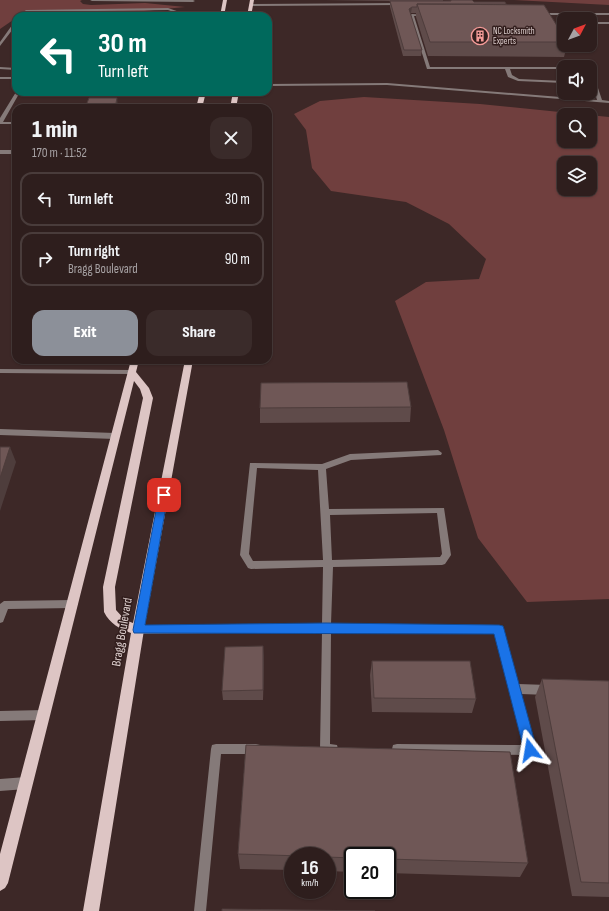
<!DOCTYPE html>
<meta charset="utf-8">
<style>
body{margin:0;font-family:"Sofia Sans Condensed",sans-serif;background:#3a2b2a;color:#f1f3f6;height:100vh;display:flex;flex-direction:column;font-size:15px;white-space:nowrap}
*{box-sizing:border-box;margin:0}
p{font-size:13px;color:#a7a2a4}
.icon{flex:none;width:22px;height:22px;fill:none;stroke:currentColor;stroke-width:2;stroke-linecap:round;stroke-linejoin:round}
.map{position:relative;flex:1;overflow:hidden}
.side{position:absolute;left:12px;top:104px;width:260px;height:260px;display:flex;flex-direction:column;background:#2e1e1d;border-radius:12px;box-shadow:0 1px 3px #0004,0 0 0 1px #493c3b}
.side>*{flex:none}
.top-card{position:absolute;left:12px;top:12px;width:260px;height:84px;border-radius:12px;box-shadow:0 1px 3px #0004,0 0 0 1px #493c3b;background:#00695c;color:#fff;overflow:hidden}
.needle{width:26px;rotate:49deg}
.controls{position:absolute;left:557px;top:12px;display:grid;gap:8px}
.controls a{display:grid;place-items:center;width:40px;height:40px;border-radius:8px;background:#2e1e1d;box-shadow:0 1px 3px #0004,0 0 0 1px #493c3b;font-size:20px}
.speed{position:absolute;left:284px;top:847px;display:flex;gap:8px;font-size:20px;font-weight:700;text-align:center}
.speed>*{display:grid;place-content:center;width:52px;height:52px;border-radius:50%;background:#2e1e1d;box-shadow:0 1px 3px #0004,0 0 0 1px #493c3b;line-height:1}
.speed small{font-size:10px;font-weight:400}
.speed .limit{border:2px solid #111;border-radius:6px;background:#fff;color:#111}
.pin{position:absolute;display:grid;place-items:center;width:34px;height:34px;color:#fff;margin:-17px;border-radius:8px;box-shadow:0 2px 6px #0006}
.me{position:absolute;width:44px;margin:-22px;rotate:346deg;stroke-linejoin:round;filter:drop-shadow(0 0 3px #0008)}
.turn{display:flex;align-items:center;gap:14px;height:84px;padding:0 20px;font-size:18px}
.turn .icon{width:52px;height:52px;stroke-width:2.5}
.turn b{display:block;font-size:28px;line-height:34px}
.round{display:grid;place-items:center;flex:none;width:42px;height:42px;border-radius:12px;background:#3a2b2a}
.head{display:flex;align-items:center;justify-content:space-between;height:68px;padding:0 20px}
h1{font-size:24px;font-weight:800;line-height:30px}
.primary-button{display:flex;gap:8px;margin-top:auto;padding:8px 20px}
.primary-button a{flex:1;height:46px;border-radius:12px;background:#8c9099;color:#fff;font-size:16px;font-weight:800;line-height:46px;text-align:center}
.primary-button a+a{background:#3a2b2a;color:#f1f3f6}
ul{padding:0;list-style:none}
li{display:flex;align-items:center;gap:12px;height:54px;margin:0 8px 6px;padding:0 12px;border:2px solid #493c3b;border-radius:12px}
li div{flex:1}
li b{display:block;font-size:15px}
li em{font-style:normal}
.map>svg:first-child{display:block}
.green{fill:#703f3e;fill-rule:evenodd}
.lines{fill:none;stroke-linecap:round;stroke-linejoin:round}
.lane{fill:#857a79;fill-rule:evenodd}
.primary{fill:#ddc5c4;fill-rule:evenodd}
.wall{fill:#5f4b4a}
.shaded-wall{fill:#4e3d3c}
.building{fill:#6f5756;stroke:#4e3d3c}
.route{fill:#1a73e8;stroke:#114b97}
.labels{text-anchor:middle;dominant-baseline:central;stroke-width:3;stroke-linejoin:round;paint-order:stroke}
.far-poi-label{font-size:9px;fill:#dccecd;stroke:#321e1d;text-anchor:start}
.near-street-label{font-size:13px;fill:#dccecd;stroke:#321e1d}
</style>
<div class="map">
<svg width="609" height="911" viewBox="0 0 609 911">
<rect width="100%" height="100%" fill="#3d2827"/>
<path class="green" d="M0 0H82L80 1 83 4 91 5 145 3 185 7 144 11H47L16 16V18L0 29Z
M514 0H609V5Z
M364 97 480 104 609 117V599L527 602 478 538 444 430 395 301 426 282 479 279 486 259 449 224 406 202 331 191 312 168 306 130 294 114 320 101ZM564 115H590V141H564ZM564 163H590V189H564Z"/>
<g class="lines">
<path class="lane" d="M90 0H193L195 1 193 2 92 1Z
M402 3 401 5 251 6 249 5 251 4Z
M168 8 191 16H185L168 10 27 12 22 16H18L26 10Z
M539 13H609V15H540Z
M412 14 428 15 414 16 430 67H565L564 69H510L512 75 519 79 564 81V83L518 81 508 77 505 69H427L410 15Z
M15 21H16V25L0 46V42Z
M590 22H609V24H590Z
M0 67 16 68V70L0 69Z
M590 76 595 79 602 100 609 101V103L387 85 268 86V84L387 83 597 100Z
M0 77H16V79H0Z
M16 92H20L3 122H16V124H0V118Z
M0 150H16V154H0Z
M0 369 132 370 136 372 132 374 0 373Z
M0 429 115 433 119 436 115 439 0 435Z
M438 450 442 453 441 455 351 460 326 469 329 509 444 508 451 555 445 564 442 565 333 567 331 624 499 625 502 626 518 684 548 685 552 687 553 690 552 693 548 695 521 694 535 750 534 754 530 755 397 754 393 753 392 749 393 745 397 744 523 745 495 633 331 632 330 744 337 745 338 749 337 753C332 755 326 755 321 753L320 749 322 632 138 634 135 633 133 630 135 627 138 626 322 624 323 567 251 569 248 568 240 555 250 463 322 464 350 454ZM257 468 318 470 323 560 253 561 249 554ZM437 513 442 554 440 557 332 560 330 515Z
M73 600 76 601 78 604 76 607 73 608 8 609 3 622 0 623V604L4 601Z
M44 710 48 712 49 715 48 718 44 720 0 721V711Z
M216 744H256L260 745 261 749 260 753 256 754H221L206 911H194L211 749 212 745Z
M26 777 30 779 32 783 30 787 26 789 0 791V779Z"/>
<path class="primary" d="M223 0H227L224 16H220Z
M250 0H254L251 16H247Z
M200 92H206L202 108H196Z
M233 92H239L236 108H230Z
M131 360H139L136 372 149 388 153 398 115 587 116 610 125 620 133 623 185 360H193L144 630 99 911H83L131 633C120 629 110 624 104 612L103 587 143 398 140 389 134 381 8 883 5 888 0 891V854Z"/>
</g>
<path class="wall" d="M324 0H443V1L472 0 474 2 506 4 564 37V45H567L564 57 428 56 416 17V13H411L410 14 422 50 421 56H403L390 7V1H391Z
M411 407 410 422 260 423V408Z
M264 656 263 700H223L222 691Z
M372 661 476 699 472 713 372 712 370 675Z
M542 679 609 681V897L572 896 535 697Z
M246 745 510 752 528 863 520 877 387 873V856H353V872L327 871V856H293V870L240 869 238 854Z"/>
<path class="shaded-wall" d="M412 7 411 13 409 15V9Z
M117 98 118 108H115Z
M10 447 16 462 0 511V478Z
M263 646 264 656 263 700Z"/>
<path class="building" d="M451 0H472L474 2H505L506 4H417V7H412L409 9 422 50H404L390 1H451Z
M417 4 544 5 564 37V42H430Z
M89 98H117L115 108H85Z
M407 382 411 407 260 408 261 383Z
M0 447H10L0 478Z
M263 646V690L222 691 225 647Z
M372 661H470L476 699 374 698Z
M542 679 609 681V883L581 882Z
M246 745 510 752 528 863 387 859V856H353V858L327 857V856H302L238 854Z
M222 909 375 911H222Z"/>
<path class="route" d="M164 491 168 495 145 625 326 623 499 625 503 626 504 629 537 750 535 754 530 756 526 754 524 750 494 634 134 633 133 630 159 495Z"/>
<defs>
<symbol id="building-ring" viewBox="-11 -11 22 22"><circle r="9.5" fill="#321e1d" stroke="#f59b98" stroke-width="1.5"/><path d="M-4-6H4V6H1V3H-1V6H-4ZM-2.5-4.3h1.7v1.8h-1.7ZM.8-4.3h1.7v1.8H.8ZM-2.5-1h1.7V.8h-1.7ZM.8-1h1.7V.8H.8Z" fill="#f59b98"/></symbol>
</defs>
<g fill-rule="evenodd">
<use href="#building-ring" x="470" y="26" width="20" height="20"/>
</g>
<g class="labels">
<g class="far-poi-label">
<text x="493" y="31">NC Locksmith<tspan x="493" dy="10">Experts</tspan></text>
</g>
<g class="near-street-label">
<text transform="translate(122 632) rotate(-80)">Bragg Boulevard</text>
</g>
</g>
</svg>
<div class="controls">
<a><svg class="needle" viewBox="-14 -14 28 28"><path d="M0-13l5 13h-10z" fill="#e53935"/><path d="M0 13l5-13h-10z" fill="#a7a2a4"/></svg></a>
<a><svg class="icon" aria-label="sound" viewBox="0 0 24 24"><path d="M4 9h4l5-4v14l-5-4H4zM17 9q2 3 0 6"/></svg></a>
<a><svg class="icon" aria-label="search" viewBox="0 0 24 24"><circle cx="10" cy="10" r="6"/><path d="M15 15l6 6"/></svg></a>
<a><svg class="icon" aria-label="layers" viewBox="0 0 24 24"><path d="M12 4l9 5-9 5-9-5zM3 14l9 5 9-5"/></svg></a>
</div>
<div class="speed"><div>16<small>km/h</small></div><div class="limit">20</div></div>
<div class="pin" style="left:164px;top:495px;background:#d93025"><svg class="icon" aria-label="arrive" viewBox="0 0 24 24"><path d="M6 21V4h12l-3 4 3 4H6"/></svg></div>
<svg class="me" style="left:530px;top:750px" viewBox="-20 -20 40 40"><path d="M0-17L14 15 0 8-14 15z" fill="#1a73e8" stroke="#fff" stroke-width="4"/></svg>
<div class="top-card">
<div class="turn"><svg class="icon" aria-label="left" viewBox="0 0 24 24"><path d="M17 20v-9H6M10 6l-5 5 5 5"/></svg><div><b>30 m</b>Turn left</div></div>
</div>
<section class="side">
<div class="head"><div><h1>1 min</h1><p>170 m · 11:52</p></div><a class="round"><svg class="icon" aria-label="close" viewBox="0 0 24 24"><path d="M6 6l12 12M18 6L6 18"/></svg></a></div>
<ul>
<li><svg class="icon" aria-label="left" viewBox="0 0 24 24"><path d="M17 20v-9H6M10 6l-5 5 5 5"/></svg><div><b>Turn left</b></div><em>30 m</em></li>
<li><svg class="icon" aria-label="right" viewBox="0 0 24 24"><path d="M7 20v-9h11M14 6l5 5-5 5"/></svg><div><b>Turn right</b><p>Bragg Boulevard</p></div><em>90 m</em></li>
</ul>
<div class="primary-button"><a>Exit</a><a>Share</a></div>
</section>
</div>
